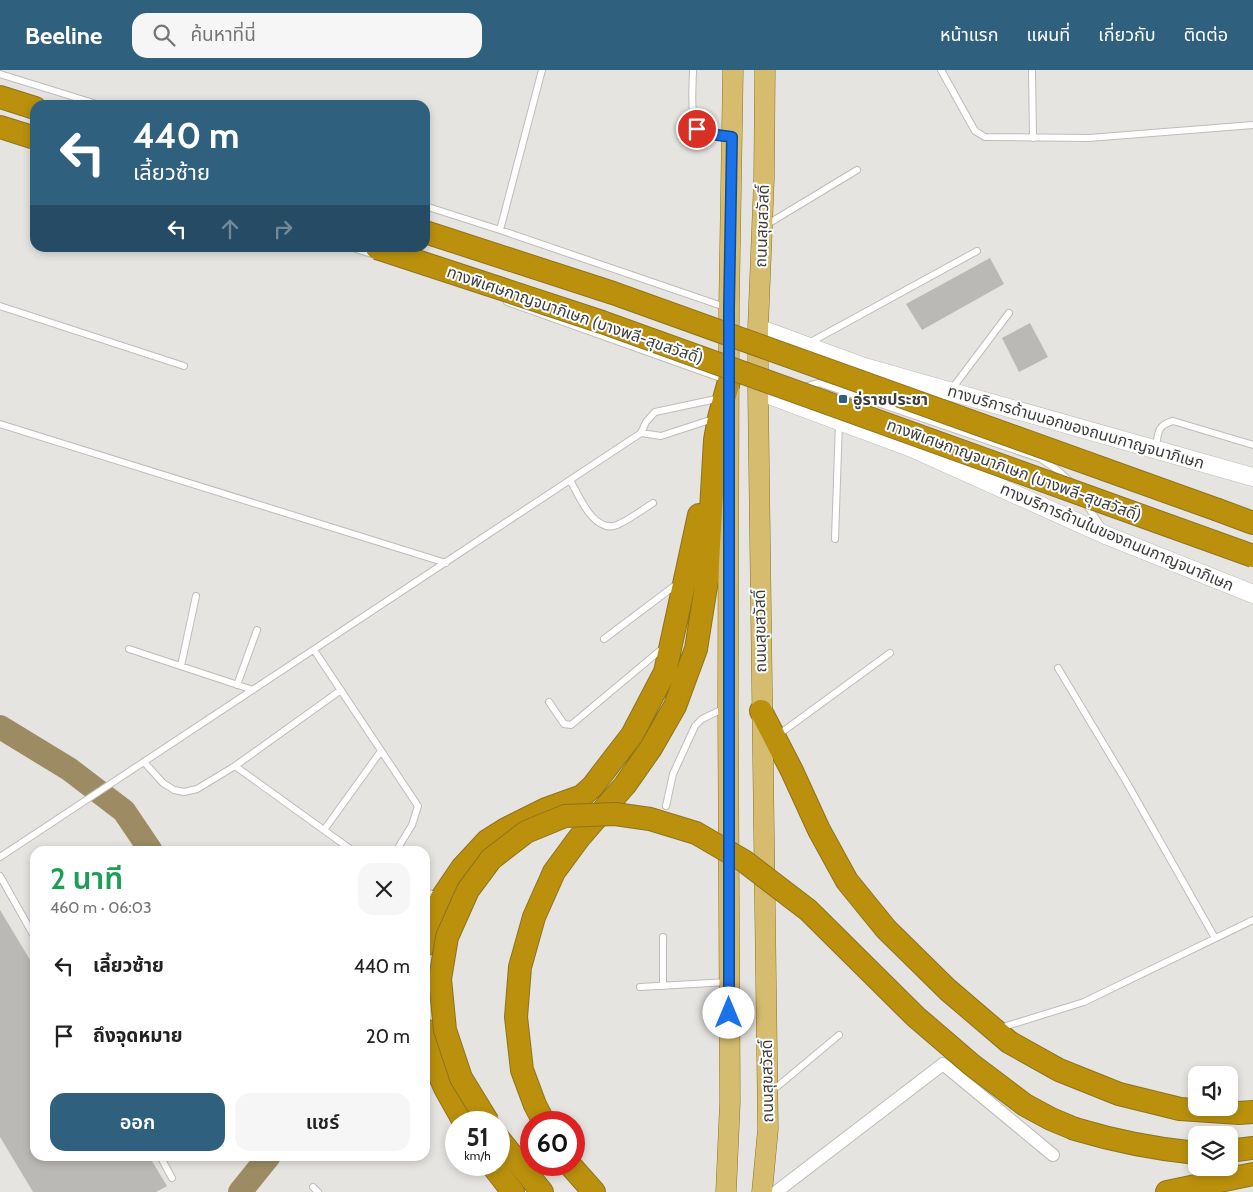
<!DOCTYPE html>
<html lang="th">
<meta charset="utf-8">
<style>
body{margin:0;font-family:Cabin,"Noto Sans Thai",sans-serif;background:#f6f6f6;color:#222;height:100vh;display:flex;flex-direction:column;font-size:19px;white-space:nowrap}
*{box-sizing:border-box;margin:0}
p{font-size:16px;color:#767676}
.icon{flex:none;width:28px;height:28px;fill:none;stroke:currentColor;stroke-width:2;stroke-linecap:round;stroke-linejoin:round}
.map{position:relative;flex:1;overflow:hidden}
.sheet{position:absolute;left:30px;top:776px;width:400px;height:315px;display:flex;flex-direction:column;background:#fff;border-radius:15px;box-shadow:0 2px 8px #0003}
.sheet>*{flex:none}
.banner{position:absolute;left:30px;top:30px;width:400px;height:152px;border-radius:15px;box-shadow:0 2px 8px #0003;background:#2f607e;color:#fff;overflow:hidden}
.tools{position:absolute;left:1188px;top:996px;display:grid;gap:10px}
.tools a{display:grid;place-items:center;width:50px;height:50px;border-radius:10px;background:#fff;box-shadow:0 2px 8px #0003;font-size:25px}
.speed{position:absolute;left:445px;top:1041px;display:flex;gap:10px;font-size:25px;font-weight:700;text-align:center}
.speed>*{display:grid;place-content:center;width:65px;height:65px;border-radius:50%;background:#fff;box-shadow:0 2px 8px #0003;line-height:1}
.speed small{font-size:12px;font-weight:400}
.speed .limit{border:8px solid #d22;background:#fff;color:#111}
.pin{position:absolute;display:grid;place-items:center;width:42px;height:42px;color:#fff;margin:-21px;border:2px solid #fff;border-radius:50%;box-shadow:0 1px 5px #0007}
.me{position:absolute;width:55px;margin:-28px;rotate:0deg;stroke-linejoin:round;filter:drop-shadow(0 0 4px #0008)}
.turn{display:flex;align-items:center;gap:18px;height:105px;padding:0 20px;font-size:22px}
.turn .icon{width:65px;height:65px;stroke-width:2.5}
.turn b{display:block;font-size:35px;line-height:42px}
.lanes{display:flex;align-items:center;height:48px;padding:0 20px;background:#0003;justify-content:center;gap:25px;direction:ltr}
.lanes .off{opacity:.35}
.round{display:grid;place-items:center;flex:none;width:52px;height:52px;border-radius:15px;background:#f6f6f6}
.overview{display:flex;align-items:center;justify-content:space-between;height:85px;padding:0 20px}
h1{font-size:30px;font-weight:600;line-height:38px;color:#1e9e55}
.primary-button{display:flex;gap:10px;margin-top:auto;padding:10px 20px}
.primary-button a{flex:1;height:58px;border-radius:15px;background:#2f607e;color:#fff;font-size:20px;font-weight:600;line-height:58px;text-align:center}
.primary-button a+a{background:#f6f6f6;color:#222}
ul{padding:0;list-style:none}
li{display:flex;align-items:center;gap:15px;height:70px;padding:0 20px}
li div{flex:1}
li b{display:block;font-size:19px}
li em{font-style:normal}
header{display:flex;align-items:center;gap:30px;box-sizing:border-box;height:70px;padding:0 25px;background:#2f607e;color:#fff}
header strong{font-size:24px}
nav{display:flex;gap:28px;margin-inline-start:auto;font-size:18px}
.search{width:350px;height:45px;background:#f6f6f6;display:flex;align-items:center;gap:12px;box-sizing:border-box;padding:0 18px;border-radius:15px;color:#767676;font-size:19px}
.map>svg:first-child{display:block}
.lines{fill:none;stroke-linecap:round;stroke-linejoin:round}
.river{stroke:#9c8b63;stroke-width:24}
.building{fill:#bbb9b5}
.lane-casing{stroke:#bebcb8;stroke-width:8}
.street-casing{stroke:#bebcb8;stroke-width:14}
.secondary-casing{stroke:#bebcb8;stroke-width:19}
.primary-casing{stroke:#8e731d;stroke-width:21}
.highway-casing{stroke:#8e731d;stroke-width:24}
.lane{stroke:#fff;stroke-width:6}
.street{stroke:#fff;stroke-width:12}
.secondary{stroke:#fff;stroke-width:18}
.primary{stroke:#d6bc6e;stroke-width:20}
.highway{stroke:#ba900d;stroke-width:22}
.highway-bridge-casing{stroke:#8e731d;stroke-width:24;stroke-linecap:butt}
.highway-bridge{stroke:#ba900d;stroke-width:22}
.route-casing{stroke:#114b97;stroke-width:12}
.route{stroke:#1a73e8;stroke-width:9}
.poi-dot{fill:#2f607e;stroke:#fff;stroke-width:2}
.labels{text-anchor:middle;dominant-baseline:central;stroke-width:4;stroke-linejoin:round;paint-order:stroke}
.street-label{font-size:16px;fill:#3c3c3a;stroke:#fff}
.poi-label{font-size:16px;font-weight:bold;fill:#3c3c3a;stroke:#fff;text-anchor:start}
</style>
<header>
<strong>Beeline</strong>
<div class="search"><svg class="icon" aria-label="search" viewBox="0 0 24 24"><circle cx="10" cy="10" r="6"/><path d="M15 15l6 6"/></svg>ค้นหาที่นี่</div>
<nav><a>หน้าแรก</a><a>แผนที่</a><a>เกี่ยวกับ</a><a>ติดต่อ</a></nav>
</header>
<div class="map">
<svg width="1253" height="1122" viewBox="0 0 1253 1122">
<rect width="100%" height="100%" fill="#e6e4e0"/>
<g class="lines">
<path class="river" d="M0 657 69 699 124 741 151 781
M240 1122 269 1086"/>
</g>
<path class="building" d="M990 188 1004 214 922 260 906 234Z
M1030 253 1048 287 1019 302 1002 268Z
M0 840 35 898V1086H149L167 1116 156 1122H33L0 1067Z"/>
<g class="lines">
<defs>
<path id="lane" d="M693 0C693 15 688 57 703 63 710 67 722 66 730 67
M941 0 975 61 985 67 1089 68 1253 55
M1032 0 1033 68
M0 4 100 35
M425 136 500 160 725 237
M766 155 857 100
M500 160 542 0
M353 178 375 185
M507 232 726 310
M0 236 184 296
M809 273 977 181
M803 318 811 315 819 313 1041 389 1056 399 1070 411
M951 320 1009 243
M713 349 661 366 641 363 646 352 655 342 721 328
M0 354 446 493
M1156 377C1158 364 1157 355 1173 351L1253 375
M570 410C579 426 594 464 617 455 629 450 642 440 653 433
M1086 434 1103 459
M835 469 839 352
M604 569 677 514
M129 579 253 620
M314 580 418 736 412 755 396 781
M181 596 196 526
M1058 598 1127 713 1215 868
M237 615 257 560
M549 632 564 654 571 655 663 578
M778 665 890 583
M144 692 163 713 174 720 184 722 197 719 235 696 341 620
M235 696 353 781
M666 736 673 704 695 656 702 649 725 638
M324 760 381 681
M0 787 641 363
M0 806 35 868
M425 823 440 825
M663 867V916
M640 917 728 912
M1000 958 1084 932 1253 850
M772 1021 839 965
M160 1086 172 1108
M313 1117 318 1122"/>
<path id="street" d="M776 1122 943 994 1053 1085"/>
<path id="secondary" d="M758 258 864 297 1253 407
M758 321 912 378 1108 466 1253 524"/>
<path id="primary" d="M726 1122 730 1032 728 636 729 238 733 0
M762 1122 768 1059 758 321V258L764 109 765 0"/>
<path id="highway" d="M0 27 35 38
M0 57 35 68
M1218 440 1253 453
M761 641 792 701 819 760 847 811 886 859 948 920 1009 972 1059 1000 1119 1024 1180 1039 1239 1043 1253 1042
M425 875 430 856 441 829 462 798 487 771 506 759 546 739 582 726 592 717 632 665 665 602 699 445
M425 960 430 984 445 1018 464 1052
M544 1052 535 1035 522 1000 516 947 520 897 534 847 554 802 579 768 625 715 651 678 675 636 696 579 707 510 715 370 719 348 729 311
M1075 1059C1115 1071 1155 1079 1196 1083
M499 1069 542 1122
M1229 1081 1253 1078
M492 1095 513 1122
M570 1095 594 1122
M1167 1122 1253 1104"/>
</defs>
<use href="#lane" class="lane-casing"/>
<use href="#street" class="street-casing"/>
<use href="#secondary" class="secondary-casing"/>
<use href="#primary" class="primary-casing"/>
<use href="#highway" class="highway-casing"/>
<use href="#lane" class="lane"/>
<use href="#street" class="street"/>
<use href="#secondary" class="secondary"/>
<use href="#primary" class="primary"/>
<use href="#highway" class="highway"/>
<defs>
<path id="highway-bridge" d="M425 162 613 223 1218 440
M377 178 602 252 1253 486
M488 1052 461 1008 445 960 440 909 447 867 468 820 491 789 526 762 565 746 615 744 650 749 696 763 744 791 808 840 916 947 972 995 1025 1035 1051 1049 1075 1059"/>
</defs>
<use href="#highway-bridge" class="highway-bridge-casing"/>
<use href="#highway-bridge" class="highway-bridge"/>
</g>
<g class="lines">
<defs>
<path id="route" d="M697 59 703 63 732 67 729 238V943"/>
</defs>
<use href="#route" class="route-casing"/>
<use href="#route" class="route"/>
</g>
<rect class="poi-dot" x="838" y="324" width="10" height="10" rx="2.5"/>
<g class="labels">
<g class="street-label">
<text transform="translate(762 156) rotate(-88)">ถนนสุขสวัสดิ์</text>
<text transform="translate(575 245) rotate(19)">ทางพิเศษกาญจนาภิเษก (บางพลี-สุขสวัสดิ์)</text>
<text transform="translate(1076 357) rotate(16)">ทางบริการด้านนอกของถนนกาญจนาภิเษก</text>
<text transform="translate(1014 400) rotate(20)">ทางพิเศษกาญจนาภิเษก (บางพลี-สุขสวัสดิ์)</text>
<text transform="translate(1117 467) rotate(23)">ทางบริการด้านในของถนนกาญจนาภิเษก</text>
<text transform="translate(760 561) rotate(-91)">ถนนสุขสวัสดิ์</text>
<text transform="translate(767 1011) rotate(-91)">ถนนสุขสวัสดิ์</text>
</g>
<g class="poi-label">
<text x="853" y="329">อู่ราชประชา</text>
</g>
</g>
</svg>
<div class="tools">
<a><svg class="icon" aria-label="sound" viewBox="0 0 24 24"><path d="M4 9h4l5-4v14l-5-4H4zM17 9q2 3 0 6"/></svg></a>
<a><svg class="icon" aria-label="layers" viewBox="0 0 24 24"><path d="M12 4l9 5-9 5-9-5zM3 14l9 5 9-5"/></svg></a>
</div>
<div class="speed"><div>51<small>km/h</small></div><div class="limit">60</div></div>
<div class="pin" style="left:697px;top:59px;background:#d93025"><svg class="icon" aria-label="arrive" viewBox="0 0 24 24"><path d="M6 21V4h12l-3 4 3 4H6"/></svg></div>
<svg class="me" style="left:729px;top:943px" viewBox="-20 -20 40 40"><circle r="19" fill="#fff"/><path d="M0-13L10 11 0 6-10 11z" fill="#1a73e8"/></svg>
<div class="banner">
<div class="turn"><svg class="icon" aria-label="left" viewBox="0 0 24 24"><path d="M17 20v-9H6M10 6l-5 5 5 5"/></svg><div><b>440 m</b>เลี้ยวซ้าย</div></div>
<div class="lanes"><svg class="icon" aria-label="left" viewBox="0 0 24 24"><path d="M17 20v-9H6M10 6l-5 5 5 5"/></svg><svg class="icon off" aria-label="ahead" viewBox="0 0 24 24"><path d="M12 20V5M6 11l6-6 6 6"/></svg><svg class="icon off" aria-label="right" viewBox="0 0 24 24"><path d="M7 20v-9h11M14 6l5 5-5 5"/></svg></div>
</div>
<section class="sheet">
<div class="overview"><div><h1>2 นาที</h1><p>460 m · 06:03</p></div><a class="round"><svg class="icon" aria-label="close" viewBox="0 0 24 24"><path d="M6 6l12 12M18 6L6 18"/></svg></a></div>
<ul>
<li><svg class="icon" aria-label="left" viewBox="0 0 24 24"><path d="M17 20v-9H6M10 6l-5 5 5 5"/></svg><div><b>เลี้ยวซ้าย</b></div><em>440 m</em></li>
<li><svg class="icon" aria-label="arrive" viewBox="0 0 24 24"><path d="M6 21V4h12l-3 4 3 4H6"/></svg><div><b>ถึงจุดหมาย</b></div><em>20 m</em></li>
</ul>
<div class="primary-button"><a>ออก</a><a>แชร์</a></div>
</section>
</div>
